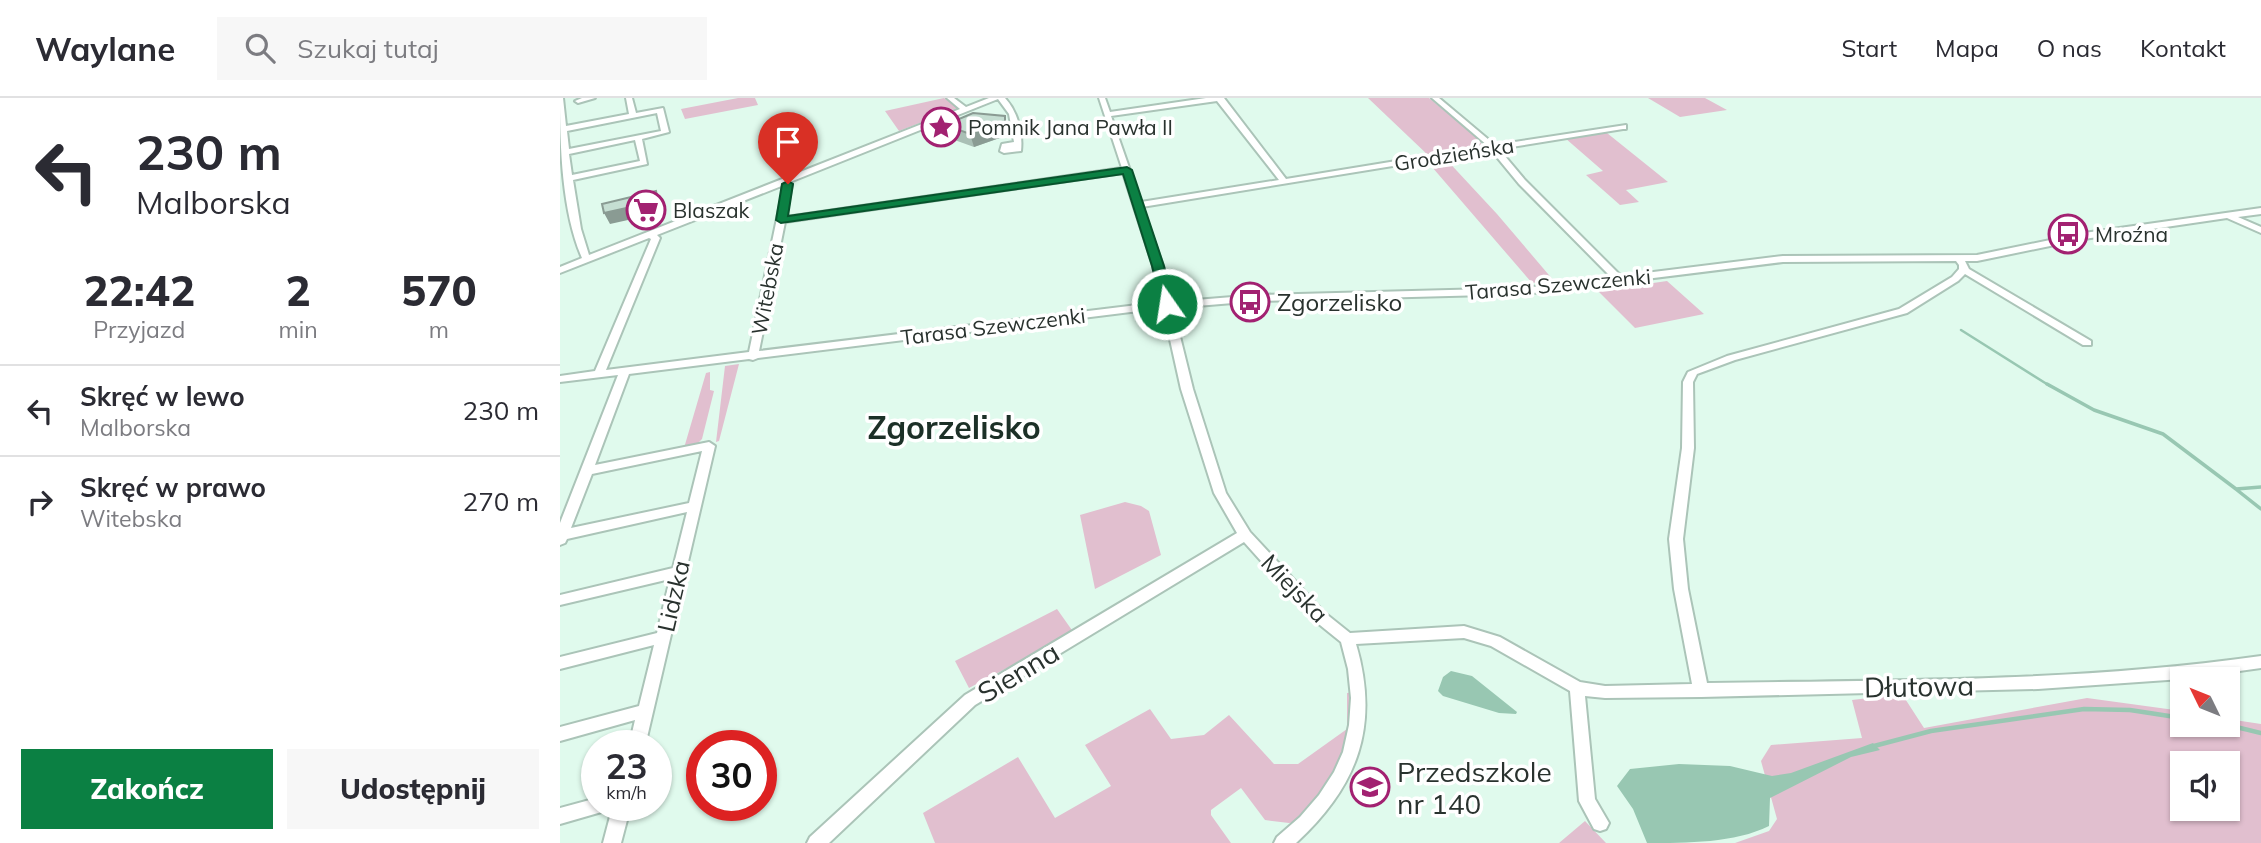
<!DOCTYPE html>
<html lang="pl">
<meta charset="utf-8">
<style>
body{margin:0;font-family:Mulish,sans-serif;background:#f7f7f7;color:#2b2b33;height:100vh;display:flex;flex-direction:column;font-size:26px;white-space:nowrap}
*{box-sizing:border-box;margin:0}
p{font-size:23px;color:#7c7c81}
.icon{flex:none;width:38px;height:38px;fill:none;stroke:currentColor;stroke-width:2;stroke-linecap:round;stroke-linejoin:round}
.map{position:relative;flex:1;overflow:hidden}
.side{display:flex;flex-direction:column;background:#fff;width:560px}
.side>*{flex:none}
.guide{background:#fff;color:#2b2b33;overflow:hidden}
.needle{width:46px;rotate:313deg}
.buttons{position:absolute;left:1610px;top:569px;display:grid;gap:14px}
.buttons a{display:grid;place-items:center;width:70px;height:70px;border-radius:0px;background:#fff;box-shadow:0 2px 5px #0004;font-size:35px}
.speed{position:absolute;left:21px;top:632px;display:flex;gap:14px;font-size:35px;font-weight:700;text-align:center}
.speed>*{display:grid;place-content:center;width:91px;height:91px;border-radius:50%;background:#fff;box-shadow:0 2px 5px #0004;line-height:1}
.speed small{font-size:18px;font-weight:400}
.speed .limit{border:10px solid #d22;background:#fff;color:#111}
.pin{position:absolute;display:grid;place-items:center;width:60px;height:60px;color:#fff;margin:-72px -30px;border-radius:50% 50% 50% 0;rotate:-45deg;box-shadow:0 0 7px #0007}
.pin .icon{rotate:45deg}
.me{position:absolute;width:77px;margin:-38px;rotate:347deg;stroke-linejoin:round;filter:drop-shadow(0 0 5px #0008)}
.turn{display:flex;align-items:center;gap:24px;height:147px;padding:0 21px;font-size:32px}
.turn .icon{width:91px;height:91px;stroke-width:2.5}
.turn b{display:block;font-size:49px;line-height:60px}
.eta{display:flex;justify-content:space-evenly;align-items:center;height:119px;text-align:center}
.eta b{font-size:42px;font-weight:800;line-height:49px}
.button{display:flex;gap:14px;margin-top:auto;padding:14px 21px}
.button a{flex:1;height:80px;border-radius:0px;background:#0b8043;color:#fff;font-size:28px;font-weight:800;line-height:80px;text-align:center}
.button a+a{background:#f7f7f7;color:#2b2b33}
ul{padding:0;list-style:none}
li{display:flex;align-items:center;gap:21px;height:91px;padding:0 21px;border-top:2px solid #e1e1e2}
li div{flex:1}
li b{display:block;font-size:26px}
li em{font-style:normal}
header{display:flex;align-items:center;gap:42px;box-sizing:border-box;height:98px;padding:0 35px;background:#fff;border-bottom:2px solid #e1e1e2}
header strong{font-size:33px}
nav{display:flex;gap:38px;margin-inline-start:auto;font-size:24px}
.search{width:490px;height:63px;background:#f7f7f7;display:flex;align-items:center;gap:18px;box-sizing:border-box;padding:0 24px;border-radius:0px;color:#7c7c81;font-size:26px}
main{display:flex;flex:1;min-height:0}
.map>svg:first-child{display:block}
.green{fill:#e1bfcf;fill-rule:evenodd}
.water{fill:#98c7b2}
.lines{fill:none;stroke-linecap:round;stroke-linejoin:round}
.stream-far2{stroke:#98c7b2;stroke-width:2.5}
.stream-far1{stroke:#98c7b2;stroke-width:3.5}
.stream{stroke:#98c7b2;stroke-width:4.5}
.minor-casing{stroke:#abc4b8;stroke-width:4}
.minor{fill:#fff;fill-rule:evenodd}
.wall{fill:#a9bfb5}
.shaded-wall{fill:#8a9b93}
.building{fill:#c5ded2;stroke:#8a9b93;stroke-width:2}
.route{fill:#0b8043;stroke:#07532c;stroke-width:2}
.labels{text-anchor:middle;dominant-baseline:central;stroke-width:7;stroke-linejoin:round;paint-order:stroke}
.far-poi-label{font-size:21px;fill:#29322e;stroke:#fff;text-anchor:start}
.far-street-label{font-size:21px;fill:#29322e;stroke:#fff}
.poi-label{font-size:24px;fill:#29322e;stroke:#fff;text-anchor:start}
.street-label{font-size:24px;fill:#29322e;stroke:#fff}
.near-street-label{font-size:28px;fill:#29322e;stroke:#fff}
.near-poi-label{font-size:28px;fill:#29322e;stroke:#fff;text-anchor:start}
.district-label{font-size:32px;font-weight:bold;fill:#1c3027;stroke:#fff}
</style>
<header>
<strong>Waylane</strong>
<div class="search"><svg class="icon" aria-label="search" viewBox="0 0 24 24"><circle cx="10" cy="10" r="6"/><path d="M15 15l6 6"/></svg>Szukaj tutaj</div>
<nav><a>Start</a><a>Mapa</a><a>O nas</a><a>Kontakt</a></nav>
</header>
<main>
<section class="side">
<div class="guide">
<div class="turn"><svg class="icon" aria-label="left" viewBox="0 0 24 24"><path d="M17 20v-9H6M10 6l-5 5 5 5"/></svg><div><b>230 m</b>Malborska</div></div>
</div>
<div class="eta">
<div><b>22:42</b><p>Przyjazd</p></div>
<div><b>2</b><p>min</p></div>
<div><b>570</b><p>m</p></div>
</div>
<ul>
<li><svg class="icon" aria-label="left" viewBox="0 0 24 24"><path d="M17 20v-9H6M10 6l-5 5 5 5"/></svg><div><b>Skręć w lewo</b><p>Malborska</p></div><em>230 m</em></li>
<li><svg class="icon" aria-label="right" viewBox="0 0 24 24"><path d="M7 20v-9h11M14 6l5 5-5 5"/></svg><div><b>Skręć w prawo</b><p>Witebska</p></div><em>270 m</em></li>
</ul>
<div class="button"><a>Zakończ</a><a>Udostępnij</a></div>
</section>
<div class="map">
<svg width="1701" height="745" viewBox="0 0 1701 745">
<rect width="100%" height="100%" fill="#e0faed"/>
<path class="green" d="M178 0H195L198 7 125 21 121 11Z
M384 0 398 10 339 33 325 13Z
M808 0H869L914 37 925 50 870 59Z
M1088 0H1145L1167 12 1120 19Z
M1040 34 1047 35 1108 84 1066 92 1079 104 1060 107 1026 77 1043 73 1005 40Z
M884 59 937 116 994 183 972 185 866 62Z
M1107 183 1144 216 1075 230 1038 193Z
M179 266 159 343 156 344 165 268Z
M150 274V292L154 293 142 341 135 348 124 350 146 275Z
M565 404 581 408 589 413 601 457 535 491 520 417Z
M497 511 514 535 409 590 395 563Z
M797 594 791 640 758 705 739 724 729 725 705 722 681 690 651 712V717L671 745H375L363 715 458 659 495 720 551 688 525 647 590 611 611 641 644 637 669 617 714 666H738L787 631V595Z
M1342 596 1364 630 1527 600 1622 613V626H1668V621L1701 626V745H1175L1209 733 1217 721 1201 663 1211 647 1302 640 1292 602ZM1622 665H1668V710H1622Z
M1025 723 1046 745H999Z"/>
<path class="water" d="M891 573 912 578 957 614 956 616 939 615 883 598 878 593 883 579Z
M1313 645 1320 652 1291 659 1210 700 1209 728C1175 745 1127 745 1087 745L1073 711 1057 688 1070 671 1119 666 1170 668 1212 678 1231 675Z"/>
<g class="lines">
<path class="stream-far2" d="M1401 232 1490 288"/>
<path class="stream-far1" d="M1487 286 1534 312 1603 336 1676 391 1701 389
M1677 392 1701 411"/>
<path class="stream" d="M1664 626 1701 635
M1314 648 1371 633 1524 611 1570 612 1622 620"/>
<defs>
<path id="minor" d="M0 0H3L6 28 69 16 66 0H72L76 15 103 10 109 34 82 41 87 66 13 82 21 131 29 157 400 11 387 0H394L406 9 429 0H445C458 14 463 35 461 53L444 55 440 53 442 46 454 44 449 16 438 1 230 84 232 86 226 119 562 70 539 0H545L550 14 646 0H664L726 81 928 48 872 0H879L935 47 1066 27V31H1063L939 51 965 82 1061 178 1223 158 1417 157 1524 135 1701 110V116L1678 119 1701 129V135L1667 120 1524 141 1417 163H1405L1409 171 1531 243V247H1523L1405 176 1398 183 1347 215 1175 262 1137 276 1133 284 1134 350 1123 441 1128 491 1147 585C1332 582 1518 584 1701 558V570L1622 581 1478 591 1141 599 1045 600 1025 598 1035 701 1049 725 1046 731 1040 733 1034 731 1019 703 1010 593 931 548 904 540 796 546C820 628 798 688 736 745H714L717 739 740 719 759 697 774 674 783 654 789 627 791 600 788 571 781 544 755 523 684 444 415 607 269 745H247L250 739 405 597 677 435 654 395 621 291 603 210 198 260 193 262 189 261 69 276 35 367 149 344 155 348 85 648H69L75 622 0 643V629L79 608 94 547 0 571V559L97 535 110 481 0 507V497L113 470 127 414 7 441 5 445 0 447V425L58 277 0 284V278L35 273 91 141 89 140 0 175V169L22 160C2 114 0 50 0 0ZM657 3 719 82 581 104 551 18ZM97 15 101 33 9 51 7 33ZM75 42 80 63 12 77 9 56ZM931 52 959 86 1051 179 965 190 697 197 611 204 603 168 582 109ZM563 75 593 168 602 204 199 253 225 124ZM224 87 189 254 46 272 100 140 97 137ZM1396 163 1399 167V171L1392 179 1339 211 1167 258 1128 274 1123 284 1122 350 1109 441 1114 491 1132 586 1045 588 1020 584 940 539 904 528 790 535 765 515 690 434 666 395 633 291 613 210 697 203 965 196 1223 164ZM142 353 129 405 11 430 32 376Z
M22 0H35L18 5 15 3Z
M37 700V707H48L45 713 0 726V710Z
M53 707H71L61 745H43Z"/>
</defs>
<use href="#minor" class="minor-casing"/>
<use href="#minor" class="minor"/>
</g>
<path class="wall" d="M445 18 448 31V37L414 49 389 40 385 27Z"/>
<path class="shaded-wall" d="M445 18 448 31V37L414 49 410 36Z
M96 93 102 104 104 114 50 126 44 115Z"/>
<path class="building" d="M413 15 445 18V24L410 36 385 27Z
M96 93 98 103 44 115 42 106Z"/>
<path class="route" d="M567 69 572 72 604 168 614 206 612 209H603L601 206 592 168 563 76 221 125 216 122 222 86 228 83 233 86 228 118Z"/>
<defs>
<symbol id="sight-ring" viewBox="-11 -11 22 22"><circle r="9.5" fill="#fff" stroke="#a22171" stroke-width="1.5"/><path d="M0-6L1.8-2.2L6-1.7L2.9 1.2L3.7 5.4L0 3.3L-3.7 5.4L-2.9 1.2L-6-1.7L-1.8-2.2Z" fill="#a22171"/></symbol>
<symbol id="supermarket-ring" viewBox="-11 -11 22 22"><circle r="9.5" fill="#fff" stroke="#a22171" stroke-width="1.5"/><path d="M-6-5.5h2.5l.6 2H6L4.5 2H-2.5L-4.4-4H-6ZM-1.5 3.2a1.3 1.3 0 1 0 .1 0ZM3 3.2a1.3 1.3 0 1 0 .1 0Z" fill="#a22171"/></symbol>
<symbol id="bus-ring" viewBox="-11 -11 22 22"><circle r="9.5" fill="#fff" stroke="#a22171" stroke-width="1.5"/><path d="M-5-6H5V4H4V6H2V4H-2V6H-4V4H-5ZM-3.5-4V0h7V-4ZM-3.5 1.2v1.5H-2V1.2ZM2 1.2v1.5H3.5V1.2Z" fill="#a22171"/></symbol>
<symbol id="school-ring" viewBox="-11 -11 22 22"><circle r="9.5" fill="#fff" stroke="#a22171" stroke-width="1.5"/><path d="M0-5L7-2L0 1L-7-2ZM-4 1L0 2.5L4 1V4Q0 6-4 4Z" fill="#a22171"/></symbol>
</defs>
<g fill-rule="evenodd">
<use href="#sight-ring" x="359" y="7" width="44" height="44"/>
<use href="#supermarket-ring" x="64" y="90" width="44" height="44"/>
<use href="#bus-ring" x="1486" y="114" width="44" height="44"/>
<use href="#bus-ring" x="668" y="182" width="44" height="44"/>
<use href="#school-ring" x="788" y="667" width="44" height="44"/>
</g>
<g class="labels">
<g class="far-poi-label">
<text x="408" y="29">Pomnik Jana Pawła II</text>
<text x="113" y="112">Blaszak</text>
<text x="1535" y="136">Mroźna</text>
</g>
<g class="far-street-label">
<text transform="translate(894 56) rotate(-9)">Grodzieńska</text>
<text transform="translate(998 186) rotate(-5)">Tarasa Szewczenki</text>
<text transform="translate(207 191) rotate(-79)">Witebska</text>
<text transform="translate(433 228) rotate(-7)">Tarasa Szewczenki</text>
</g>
<g class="poi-label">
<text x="717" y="204">Zgorzelisko</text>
</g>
<g class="street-label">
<text transform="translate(735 490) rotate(46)">Miejska</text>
<text transform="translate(113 498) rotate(-77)">Lidzka</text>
</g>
<g class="near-street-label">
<text transform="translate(458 574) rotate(-31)">Sienna</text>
<text transform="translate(1359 588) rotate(-1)">Dłutowa</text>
</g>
<g class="near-poi-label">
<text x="837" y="673">Przedszkole<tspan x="837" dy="32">nr 140</tspan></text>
</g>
<g class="district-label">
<text x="394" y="329">Zgorzelisko</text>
</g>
</g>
</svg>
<div class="buttons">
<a><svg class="needle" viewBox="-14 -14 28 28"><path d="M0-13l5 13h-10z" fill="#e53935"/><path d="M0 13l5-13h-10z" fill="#7c7c81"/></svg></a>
<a><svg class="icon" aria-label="sound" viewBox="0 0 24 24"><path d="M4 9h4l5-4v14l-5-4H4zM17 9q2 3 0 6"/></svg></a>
</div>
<div class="speed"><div>23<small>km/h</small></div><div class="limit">30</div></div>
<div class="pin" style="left:228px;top:86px;background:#d93025"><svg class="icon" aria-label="arrive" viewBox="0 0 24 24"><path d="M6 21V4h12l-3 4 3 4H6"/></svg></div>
<svg class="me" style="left:607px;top:206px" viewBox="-20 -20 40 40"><circle r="17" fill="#0b8043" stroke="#fff" stroke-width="3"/><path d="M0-11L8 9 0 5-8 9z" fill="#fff"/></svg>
</div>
</main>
